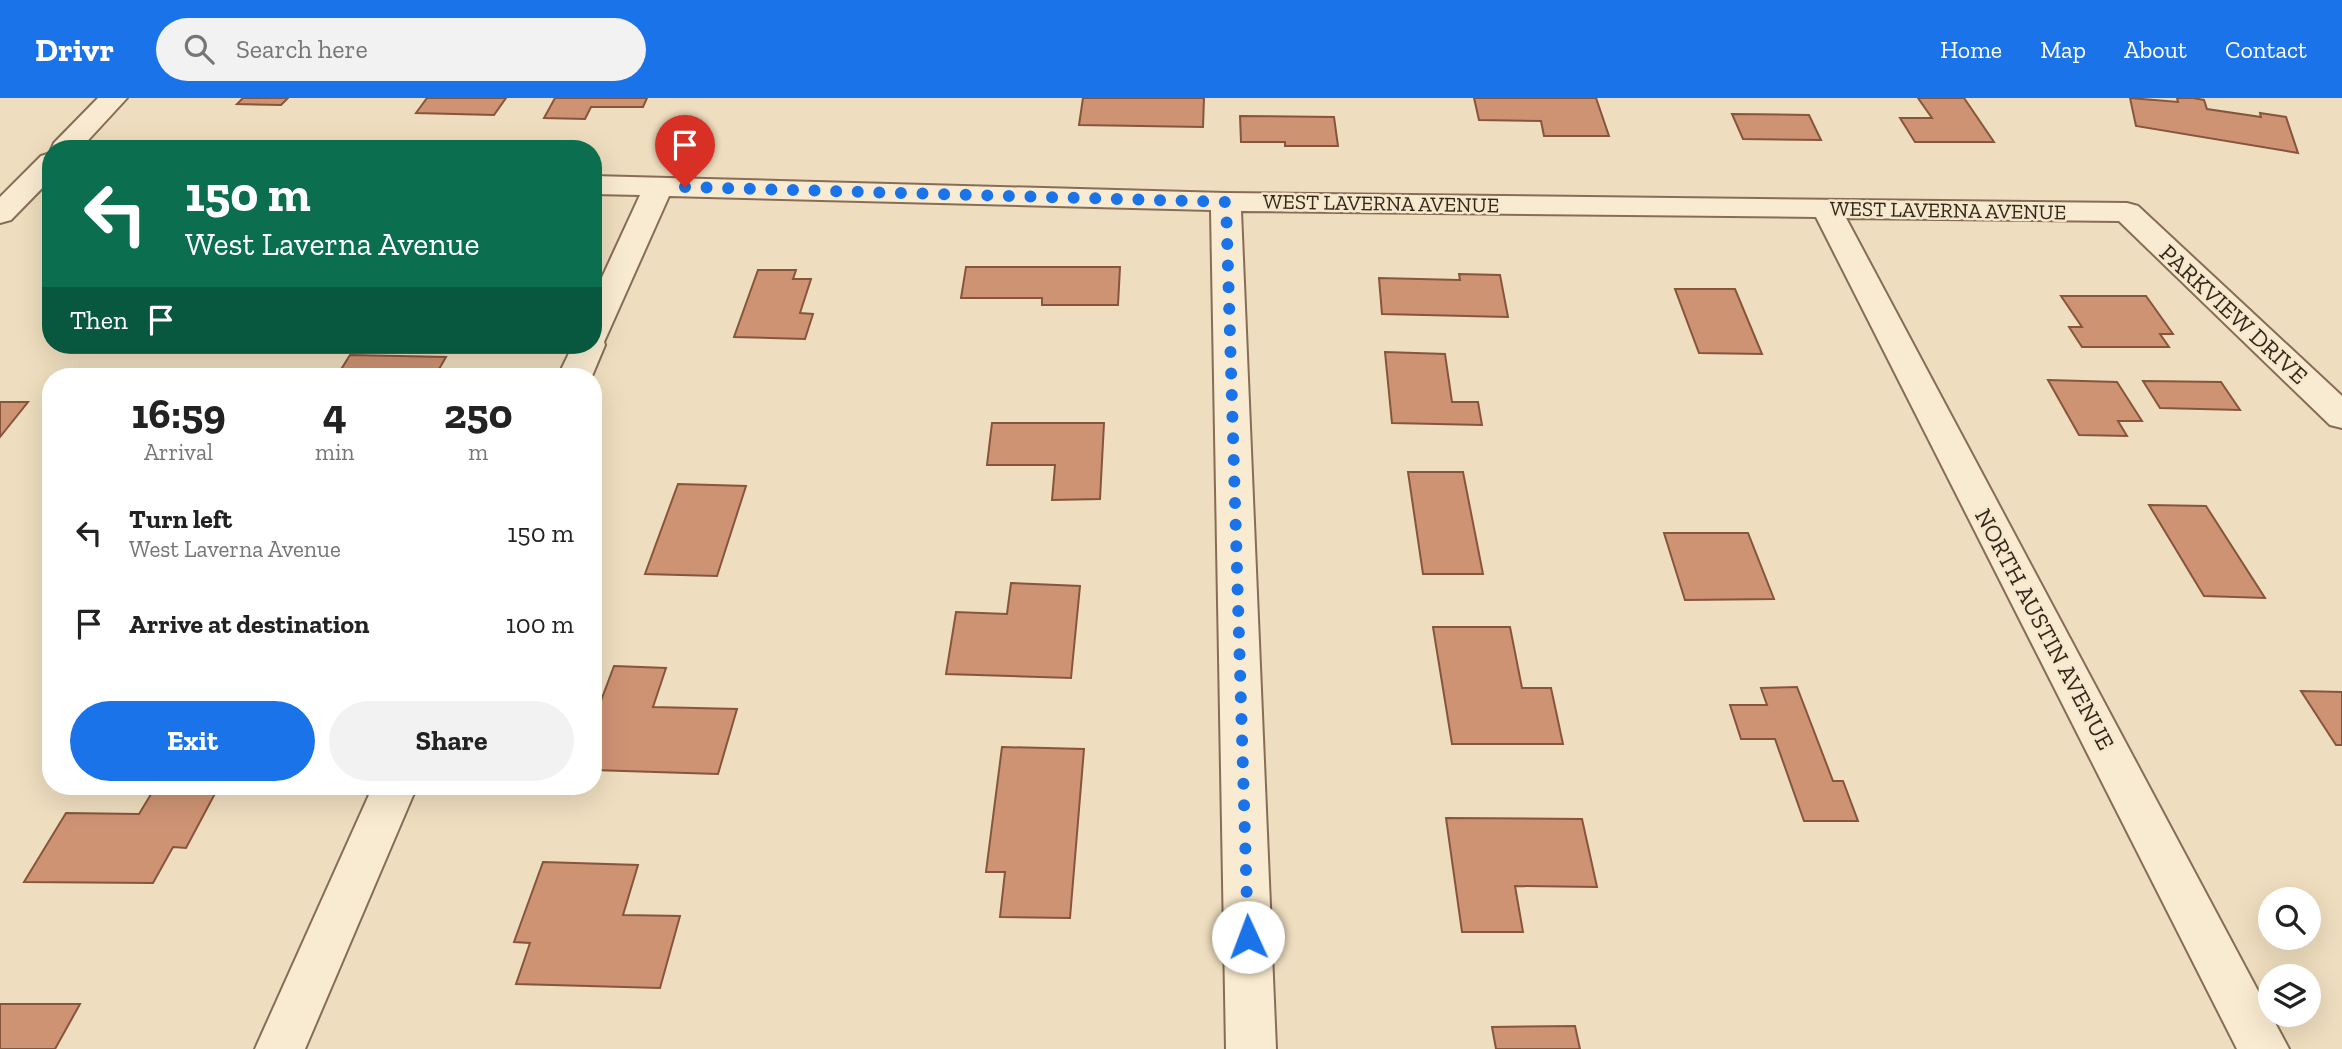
<!DOCTYPE html>
<style>
body{margin:0;font-family:"Zilla Slab",serif;background:#f2f2f2;color:#222;height:100vh;display:flex;flex-direction:column;font-size:26px;white-space:nowrap}
*{box-sizing:border-box;margin:0}
p{font-size:23px;color:#767676}
.icon{flex:none;width:38px;height:38px;fill:none;stroke:currentColor;stroke-width:2;stroke-linecap:round;stroke-linejoin:round}
.map{position:relative;flex:1;overflow:hidden}
.panel{position:absolute;left:42px;top:270px;width:560px;height:427px;display:flex;flex-direction:column;background:#fff;border-radius:28px;box-shadow:0 7px 28px #0002}
.panel>*{flex:none}
.hud{position:absolute;left:42px;top:42px;width:560px;height:214px;border-radius:28px;box-shadow:0 7px 28px #0002;background:#0b6e4f;color:#fff;overflow:hidden}
.buttons{position:absolute;left:2258px;top:789px;display:grid;gap:14px}
.buttons a{display:grid;place-items:center;width:63px;height:63px;border-radius:50%;background:#fff;box-shadow:0 7px 28px #0002;font-size:35px}
.pin{position:absolute;display:grid;place-items:center;width:60px;height:60px;color:#fff;margin:-72px -30px;border-radius:50% 50% 50% 0;rotate:-45deg;box-shadow:0 0 7px #0007}
.pin .icon{rotate:45deg}
.me{position:absolute;width:77px;margin:-38px;rotate:358deg;stroke-linejoin:round;filter:drop-shadow(0 0 5px #0008)}
.turn{display:flex;align-items:center;gap:24px;height:147px;padding:0 28px;font-size:32px}
.turn .icon{width:91px;height:91px;stroke-width:2.5}
.turn b{display:block;font-size:49px;line-height:60px}
.then{display:flex;align-items:center;height:66px;padding:0 28px;background:#0003;gap:14px;font-size:26px}
.eta{display:flex;justify-content:space-evenly;align-items:center;height:119px;text-align:center}
.eta b{font-size:42px;font-weight:700;line-height:49px}
.button{display:flex;gap:14px;margin-top:auto;padding:14px 28px}
.button a{flex:1;height:80px;border-radius:42px;background:#1a73e8;color:#fff;font-size:28px;font-weight:700;line-height:80px;text-align:center}
.button a+a{background:#f2f2f2;color:#222}
ul{padding:0;list-style:none}
li{display:flex;align-items:center;gap:21px;height:91px;padding:0 28px}
li div{flex:1}
li b{display:block;font-size:26px}
li em{font-style:normal}
header{display:flex;align-items:center;gap:42px;box-sizing:border-box;height:98px;padding:0 35px;background:#1a73e8;color:#fff}
header strong{font-size:33px}
nav{display:flex;gap:38px;margin-inline-start:auto;font-size:24px}
.search{width:490px;height:63px;background:#f2f2f2;display:flex;align-items:center;gap:18px;box-sizing:border-box;padding:0 24px;border-radius:38px;color:#767676;font-size:26px}
.map>svg:first-child{display:block}
.building{fill:#ce9373;stroke:#86553c;stroke-width:2}
.lines{fill:none;stroke-linecap:round;stroke-linejoin:round}
.minor-casing{stroke:#876d56;stroke-width:4}
.tertiary-casing{stroke:#876d56;stroke-width:4}
.minor{fill:#f9ebd1;fill-rule:evenodd}
.tertiary{fill:#f9ebd1;fill-rule:evenodd}
.route{stroke:#1a73e8;stroke-width:12;stroke-dasharray:0 21.6}
.labels{text-anchor:middle;dominant-baseline:central;stroke-width:5;stroke-linejoin:round;paint-order:stroke}
.far-street-label{font-size:21px;fill:#36271b;stroke:#f6e8cd}
.street-label{font-size:24px;fill:#36271b;stroke:#f6e8cd}
</style>
<header>
<strong>Drivr</strong>
<div class="search"><svg class="icon" aria-label="search" viewBox="0 0 24 24"><circle cx="10" cy="10" r="6"/><path d="M15 15l6 6"/></svg>Search here</div>
<nav><a>Home</a><a>Map</a><a>About</a><a>Contact</a></nav>
</header>
<div class="map">
<svg width="2342" height="951" viewBox="0 0 2342 951">
<rect width="100%" height="100%" fill="#eeddbe"/>
<path class="building" d="M243 0H288L281 7 237 6Z
M427 0H506L494 17 416 15Z
M555 0H647L643 9H591L585 21 544 20Z
M1083 0H1204L1203 29 1079 27Z
M1474 0H1596L1609 38H1544L1541 23 1479 22Z
M1918 0H1964L1994 44H1915L1900 20H1932Z
M2130 0 2178 4 2177 0H2193L2204 2 2207 11 2261 19 2260 15 2286 19 2298 55 2136 28Z
M1732 16 1809 17 1821 42 1743 41Z
M1240 18 1334 19 1338 48H1285V44H1241Z
M966 169H1120L1118 207H1042V200H961Z
M758 172H796L793 181H811L800 215 813 216 805 241 734 239Z
M1459 176 1500 177 1508 219 1382 216 1379 180 1460 182Z
M1675 191H1735L1762 256 1699 255Z
M2061 198H2146L2173 236H2160L2169 249H2082L2069 229H2082Z
M1385 254 1445 256 1452 304H1478L1482 327 1392 325Z
M350 257 446 259 435 278H337Z
M2048 282 2117 284 2142 323H2118L2127 338 2079 337Z
M2143 283 2221 284 2240 312 2160 310Z
M0 304H28L0 339Z
M992 325H1104L1100 401 1052 402 1055 367H987Z
M1408 374H1463L1483 476H1423Z
M678 386 746 388 717 478 645 476Z
M2149 407 2206 408 2265 500 2204 498Z
M1664 435H1748L1774 501 1685 502Z
M1011 485 1080 488 1071 580 946 576 956 514 1007 516Z
M1433 529H1510L1522 590H1551L1563 646H1452Z
M614 568 666 570 653 609 737 611 718 676 593 672V624Z
M1797 589 1833 683H1843L1858 723H1804L1775 641H1741L1730 607H1767L1761 590Z
M2301 593 2342 594V647H2336Z
M1002 649 1084 651 1070 820 1000 819 1005 774H986Z
M156 688H219L186 750 173 749 153 785 24 784 66 715 139 716Z
M1446 720 1582 721 1597 789 1515 788 1523 834H1462Z
M543 764 638 767 623 817 680 818 660 890 516 886 530 845 514 844Z
M0 906H80L55 951H0Z
M1575 928 1580 951H1496L1492 929Z"/>
<g class="lines">
<defs>
<path id="minor" d="M593 78 1226 95 2127 105 2138 108 2342 298V330L2330 327 2119 123 1846 120 2289 951H2237L1816 119 1241 113 1276 951H1226L1211 112 669 98 604 244 605 247 592 278H558L573 247H593V199L640 97 593 96Z
M373 688H417L305 951H255Z"/>
<path id="tertiary" d="M98 0H127L80 51 51 52 54 45Z
M51 55V81L11 122 0 125V99L41 58Z"/>
</defs>
<use href="#minor" class="minor-casing"/>
<use href="#tertiary" class="tertiary-casing"/>
<use href="#minor" class="minor"/>
<use href="#tertiary" class="tertiary"/>
</g>
<g class="lines">
<path class="route" d="M685 89 1226 104 1248 839"/>
</g>
<g class="labels">
<g class="far-street-label">
<text transform="translate(1381 105) rotate(1)">WEST LAVERNA AVENUE</text>
<text transform="translate(1948 112) rotate(1)">WEST LAVERNA AVENUE</text>
</g>
<g class="street-label">
<text transform="translate(2234 216) rotate(43)">PARKVIEW DRIVE</text>
<text transform="translate(2045 531) rotate(62)">NORTH AUSTIN AVENUE</text>
</g>
</g>
</svg>
<div class="buttons">
<a><svg class="icon" aria-label="search" viewBox="0 0 24 24"><circle cx="10" cy="10" r="6"/><path d="M15 15l6 6"/></svg></a>
<a><svg class="icon" aria-label="layers" viewBox="0 0 24 24"><path d="M12 4l9 5-9 5-9-5zM3 14l9 5 9-5"/></svg></a>
</div>
<div class="pin" style="left:685px;top:89px;background:#d93025"><svg class="icon" aria-label="arrive" viewBox="0 0 24 24"><path d="M6 21V4h12l-3 4 3 4H6"/></svg></div>
<svg class="me" style="left:1248px;top:839px" viewBox="-20 -20 40 40"><circle r="19" fill="#fff"/><path d="M0-13L10 11 0 6-10 11z" fill="#1a73e8"/></svg>
<div class="hud">
<div class="turn"><svg class="icon" aria-label="left" viewBox="0 0 24 24"><path d="M17 20v-9H6M10 6l-5 5 5 5"/></svg><div><b>150 m</b>West Laverna Avenue</div></div>
<div class="then">Then<svg class="icon" aria-label="arrive" viewBox="0 0 24 24"><path d="M6 21V4h12l-3 4 3 4H6"/></svg></div>
</div>
<section class="panel">
<div class="eta">
<div><b>16:59</b><p>Arrival</p></div>
<div><b>4</b><p>min</p></div>
<div><b>250</b><p>m</p></div>
</div>
<ul>
<li><svg class="icon" aria-label="left" viewBox="0 0 24 24"><path d="M17 20v-9H6M10 6l-5 5 5 5"/></svg><div><b>Turn left</b><p>West Laverna Avenue</p></div><em>150 m</em></li>
<li><svg class="icon" aria-label="arrive" viewBox="0 0 24 24"><path d="M6 21V4h12l-3 4 3 4H6"/></svg><div><b>Arrive at destination</b></div><em>100 m</em></li>
</ul>
<div class="button"><a>Exit</a><a>Share</a></div>
</section>
</div>
